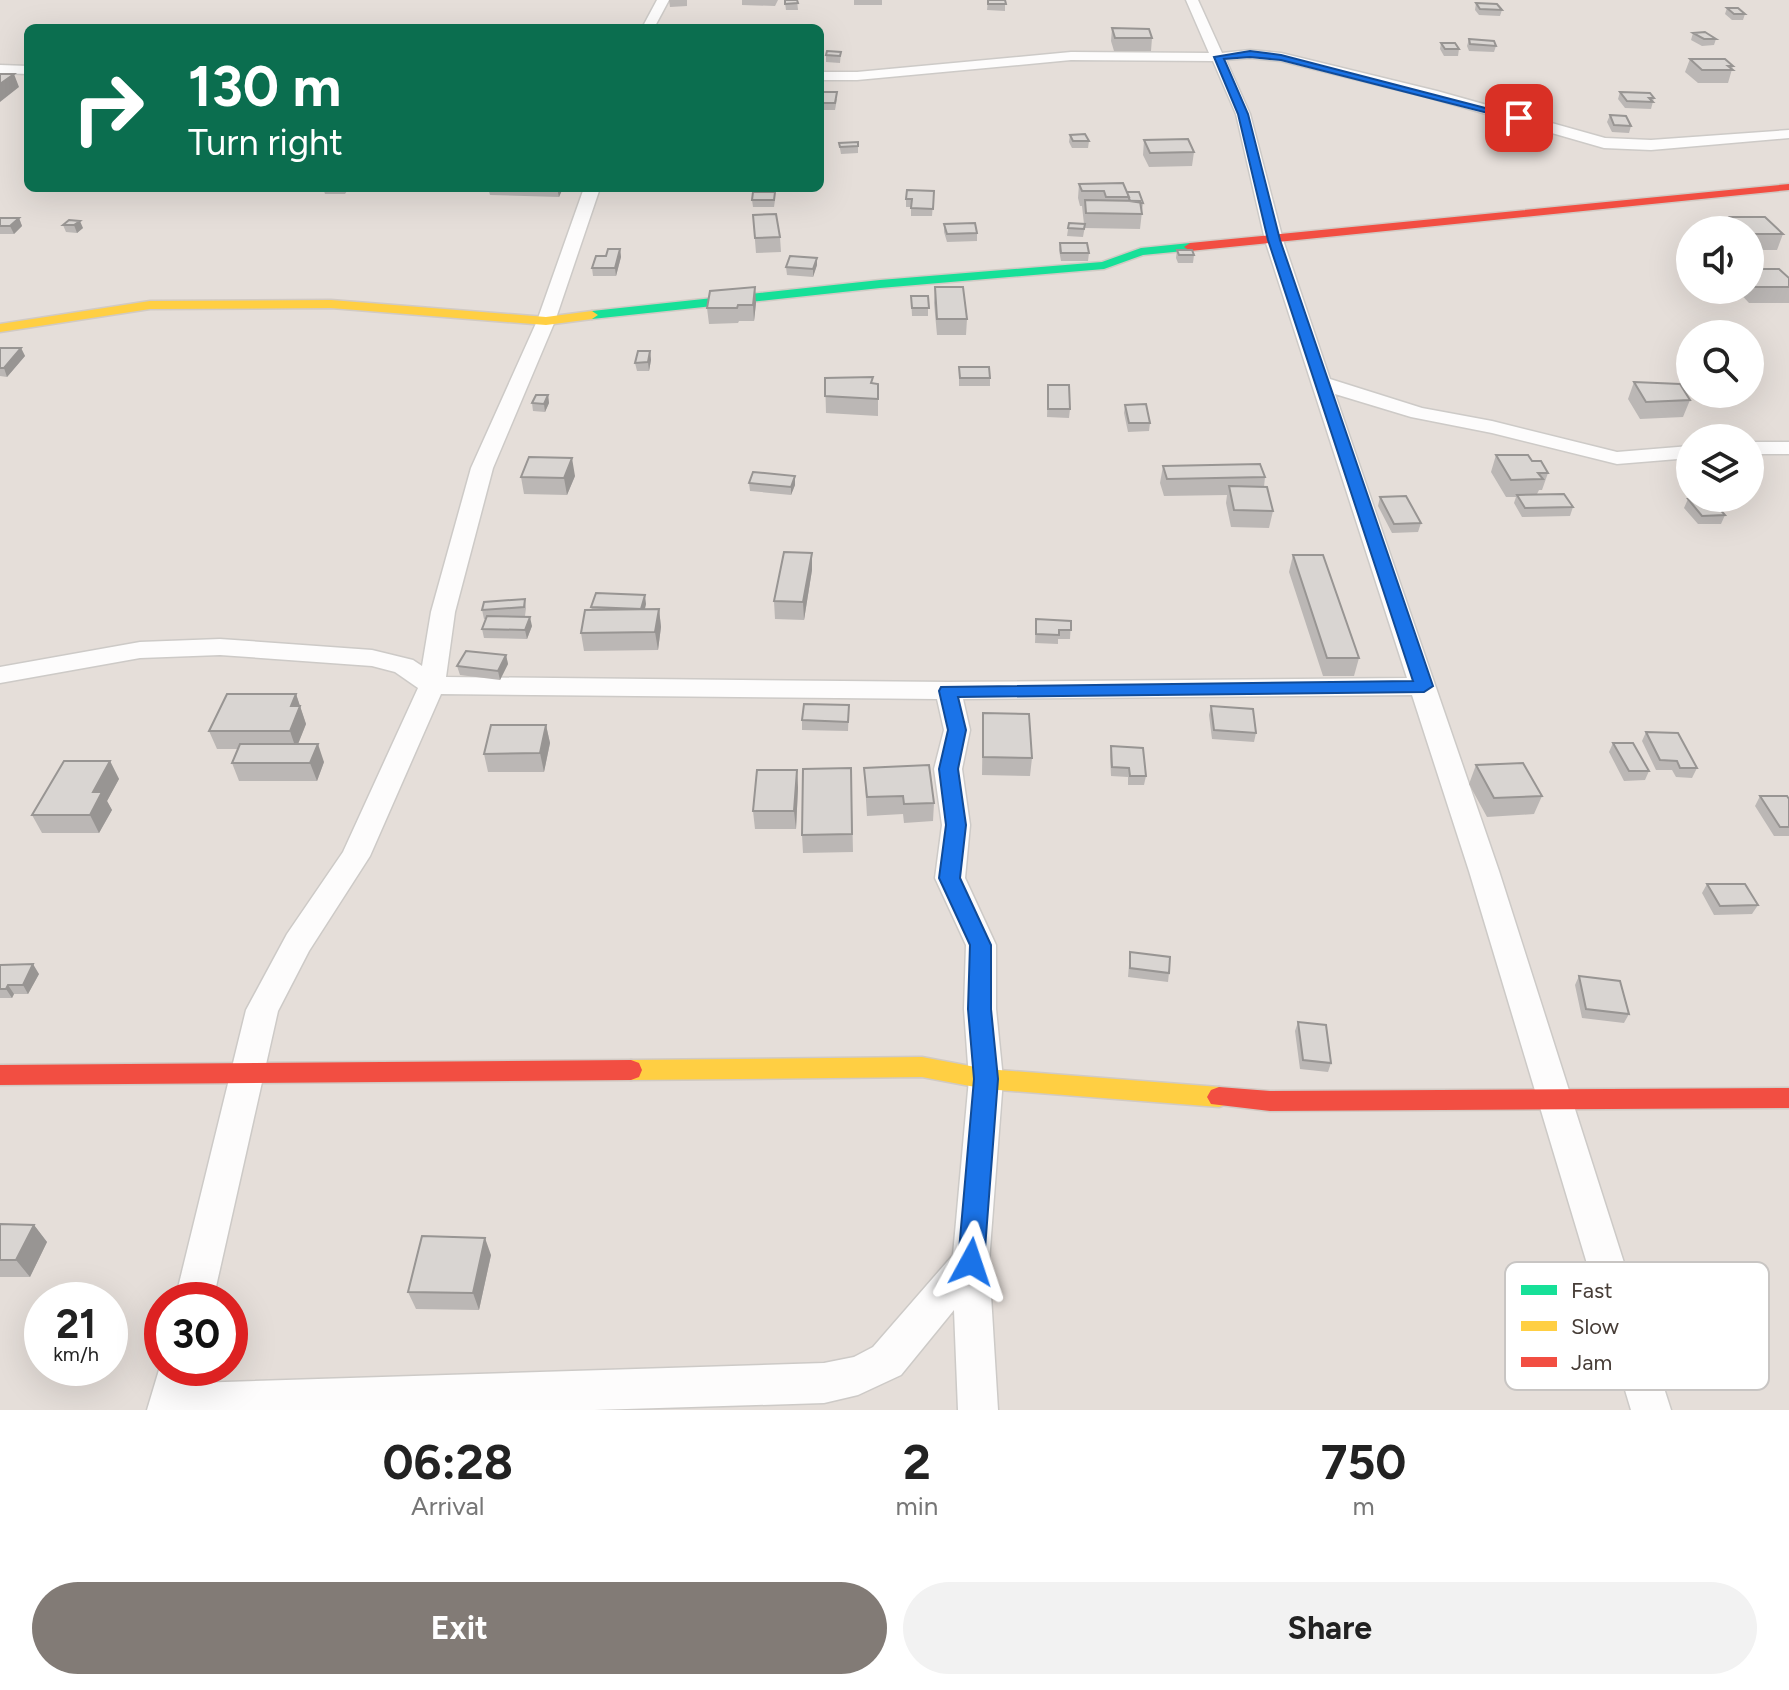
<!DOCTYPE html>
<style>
body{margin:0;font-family:Figtree,sans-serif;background:#f2f2f2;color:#222;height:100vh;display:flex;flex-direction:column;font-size:30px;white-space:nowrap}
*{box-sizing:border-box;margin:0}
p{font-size:26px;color:#767676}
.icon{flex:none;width:44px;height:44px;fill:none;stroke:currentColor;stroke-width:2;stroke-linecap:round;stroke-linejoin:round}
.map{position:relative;height:1410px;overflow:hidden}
.sheet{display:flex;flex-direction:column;background:#fff;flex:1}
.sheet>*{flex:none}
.guide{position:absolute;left:24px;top:24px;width:800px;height:168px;border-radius:12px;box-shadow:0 8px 32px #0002;background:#0b6e4f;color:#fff;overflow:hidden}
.fabs{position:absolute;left:1676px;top:216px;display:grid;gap:16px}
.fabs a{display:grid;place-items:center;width:88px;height:88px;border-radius:50%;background:#fff;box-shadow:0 8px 32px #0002;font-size:40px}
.speed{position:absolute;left:24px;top:1282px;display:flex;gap:16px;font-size:40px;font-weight:700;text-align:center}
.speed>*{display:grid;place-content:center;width:104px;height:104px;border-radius:50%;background:#fff;box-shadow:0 8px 32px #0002;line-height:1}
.speed small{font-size:20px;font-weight:400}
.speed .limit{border:12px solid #d22;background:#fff;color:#111}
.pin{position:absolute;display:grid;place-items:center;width:68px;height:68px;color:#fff;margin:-34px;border-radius:16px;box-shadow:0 4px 12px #0006}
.me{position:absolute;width:88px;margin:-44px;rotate:5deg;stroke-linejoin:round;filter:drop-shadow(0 0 6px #0008)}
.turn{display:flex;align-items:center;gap:28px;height:168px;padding:0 32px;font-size:36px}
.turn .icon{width:104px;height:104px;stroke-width:2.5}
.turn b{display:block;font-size:56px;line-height:68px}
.eta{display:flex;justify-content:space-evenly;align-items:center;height:136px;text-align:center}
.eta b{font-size:48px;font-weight:700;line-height:56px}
.action{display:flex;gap:16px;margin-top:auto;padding:16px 32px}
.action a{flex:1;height:92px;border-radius:48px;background:#827b76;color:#fff;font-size:32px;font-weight:700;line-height:92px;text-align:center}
.action a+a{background:#f2f2f2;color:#222}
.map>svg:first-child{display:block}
.residential{fill:#e5ded9;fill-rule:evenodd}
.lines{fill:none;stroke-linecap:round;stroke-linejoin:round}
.street-casing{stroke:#cdcac7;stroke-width:3}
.fast-casing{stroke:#d1cac4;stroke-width:3}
.slow-casing{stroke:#d1cac4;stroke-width:3}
.jam-casing{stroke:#d1cac4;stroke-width:3}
.street{fill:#fdfcfc;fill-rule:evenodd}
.fast{fill:#16e098;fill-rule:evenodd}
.slow{fill:#ffcf43;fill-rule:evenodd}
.jam{fill:#f24e42;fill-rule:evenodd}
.wall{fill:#bbb7b5}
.shaded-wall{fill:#989593}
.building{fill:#d9d5d2;stroke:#989593;stroke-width:2}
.route{fill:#1a73e8;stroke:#114b97;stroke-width:2}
.key{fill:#fff;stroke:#c8c5c3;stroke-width:2}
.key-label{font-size:22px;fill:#473d37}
</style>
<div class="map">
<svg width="1789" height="1410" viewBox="0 0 1789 1410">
<rect width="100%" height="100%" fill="#f1eeec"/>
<path class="residential" d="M0 0H1789V1410H0ZM28 28H820V188H28ZM1690 230H1750V290H1690ZM1690 334H1750V394H1690ZM1690 438H1750V498H1690ZM42 1300H110V1368H42ZM162 1300H230V1368H162Z"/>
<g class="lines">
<defs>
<path id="street" d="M657 0H669L654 28H642Z
M1186 0H1198L1222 53 1250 50 1281 53 1437 91 1605 138 1651 140 1789 130V138L1651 150 1604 148 1427 97 1281 61 1250 58 1226 60 1250 114 1283 240 1330 379 1422 408 1492 421 1617 452 1690 446V458L1617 464 1492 433 1411 417 1335 394 1499 871 1671 1410H1631L1469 871 1412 695 963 699 970 730 962 769 970 825 965 878 996 945V1009L1003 1079 989 1262 998 1410H958L954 1310 901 1375 858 1395 824 1403 594 1410H147L162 1360V1368H197L194 1383 824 1363 854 1357 873 1347 953 1255 969 1079 964 1009 966 945 935 878 942 825 934 769 944 730 937 699 441 694 370 856 309 951 278 1011 213 1300H175L246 1010 287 934 343 852 418 688 395 672 372 666 220 655 140 658 0 683V667L140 642 220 639 372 650 413 660 422 666 431 612 471 468 537 321 584 188H600L555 321 493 468 455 612 446 677 948 682 1407 678 1265 240 1236 114 1213 61 1071 60 857 80H820V72H857L1071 52 1209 53Z
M0 65 28 66V74L0 73Z
M1750 442H1789V454H1750Z"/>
<path id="fast" d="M1190 243 1196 247 1194 250 1143 255 1104 269 880 288 592 319 586 315 592 311 880 280 1102 262 1141 248Z"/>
<path id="slow" d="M331 300 546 317 592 311 598 315 592 319 546 325 331 308 150 309 0 332V324L150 301Z
M922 1057 986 1069 1219 1087 1227 1090 1231 1097 1227 1104 1219 1107 986 1089 922 1077 631 1080 623 1077 620 1070 623 1063 631 1060Z"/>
<path id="jam" d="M1789 184V190L1190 251 1184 247 1190 243Z
M631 1060 639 1063 642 1070 639 1077 631 1080 0 1085V1065Z
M1219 1087 1270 1091 1789 1088V1108L1270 1111 1211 1104 1207 1097 1211 1090Z"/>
</defs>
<use href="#street" class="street-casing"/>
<use href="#fast" class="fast-casing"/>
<use href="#slow" class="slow-casing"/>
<use href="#jam" class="jam-casing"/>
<use href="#street" class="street"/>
<use href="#fast" class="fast"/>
<use href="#slow" class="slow"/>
<use href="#jam" class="jam"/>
</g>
<path class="wall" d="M669 0H687V6L670 7Z
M742 0H778L775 6 742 5Z
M797 0 798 10H786L785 3Z
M854 0H882V5H854Z
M988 0H1005V11L987 10Z
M1476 3 1502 10 1500 16 1479 15 1475 10Z
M1727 8 1745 14 1743 20H1732L1725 14Z
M1112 28 1152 38 1151 51H1114L1111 41Z
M1693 33 1716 39 1714 45 1702 46 1691 40Z
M1469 39 1496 46 1494 52 1469 51 1467 46Z
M1441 43 1459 49 1458 56H1444L1440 49Z
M841 52 840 63 826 62V55Z
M1690 59 1733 66 1728 83H1698L1685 72Z
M820 92 837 99 835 110H820Z
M1620 92 1654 98 1651 109 1625 108 1618 99Z
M1610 115 1631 126 1629 133 1612 132 1607 122Z
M1070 135 1089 141 1088 148H1072L1069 142Z
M1144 140 1194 152 1192 166 1149 167 1143 155Z
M858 142V153L841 154 839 143Z
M1079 184 1127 192 1143 203 1140 229 1085 228V226L1083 237 1067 236 1069 223 1084 224 1082 206H1080L1078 198Z
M323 188H349L345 194H325Z
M488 188H563L559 197 490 195Z
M934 191 932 216H911V207H906V199Z
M752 200H775L774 207H753Z
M753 215 780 237 781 252 756 253Z
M1730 217 1783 234 1777 250H1750V230H1724Z
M0 218H19L22 226 14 234H0Z
M69 220 83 228 77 233 66 232 63 225Z
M944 224 977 233V241L947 242 944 232Z
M1060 243 1089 253 1088 261H1061L1059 250Z
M620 249 621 257 616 276H593L592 268 606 256Z
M1177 250 1194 255 1193 263H1178L1176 258Z
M817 258V265L813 277 787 275 786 267Z
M1750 269 1789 278V303H1749L1737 290H1750Z
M935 287 967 319 966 335H937L934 303Z
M911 296H928V316H912Z
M756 303 754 321H739L738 323 709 324 707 308Z
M0 348H21L25 356 7 377 0 376Z
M650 351 651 360 649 371H637L635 363Z
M959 367 990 378V386H959Z
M825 378 878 384V416L826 413Z
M1634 382 1690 400 1683 417 1640 419 1628 399Z
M1048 385 1070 409 1069 418 1047 417Z
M548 395 549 403 545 412 533 411 532 403Z
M1125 405 1150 423 1149 431 1128 432 1124 413Z
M1496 455 1532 461 1548 473 1542 490H1539L1537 494 1573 507 1570 516 1522 517 1514 503 1516 497H1506L1491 472Z
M1163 466 1265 477 1264 487 1273 511 1269 528 1231 527 1226 503 1227 495 1164 496 1160 483Z
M575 476 567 495 524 494 521 477Z
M749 483 795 485 791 495 750 491Z
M1380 497 1421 523 1418 532 1392 533 1378 506Z
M1688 499 1725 515 1721 524H1698L1684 508Z
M812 553V570L804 620 775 619 774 601Z
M1293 555 1359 658 1354 676H1323L1289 572Z
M525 599 526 608 525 616 513 617 532 626 527 639 484 638 482 629 486 619H484L482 610Z
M646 604 645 610 659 609 661 627 658 650 584 651 581 633 592 610 591 607Z
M1036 619 1071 621 1070 639H1058V644L1035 643Z
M506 655 508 664 500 680 460 675 457 666Z
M296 694 306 724 298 744 324 762 317 781H239L232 763 238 749H217L209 731Z
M849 705 848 731 802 730V720Z
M1211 706 1256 733 1254 742 1212 739 1209 715Z
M983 713 1032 758 1030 776 982 775Z
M546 725 550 743 544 772H488L484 754Z
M1646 732 1697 768 1692 778 1676 777 1672 770H1656L1642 741Z
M1613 743 1649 771 1645 780 1624 781 1609 752Z
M1111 746 1146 776 1144 785H1128V777L1111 776 1110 756Z
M110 761 119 779 107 801 112 810 99 833H42L32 815Z
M1476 765 1542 796 1534 814 1487 817 1469 784Z
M851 768 853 852 803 853 802 835Z
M864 768 934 803 933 821 904 823 903 814 867 816Z
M797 770 798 788 796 829H755L753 811Z
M1760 796 1789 799V836H1774L1755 806Z
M1707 884 1758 905 1752 914 1714 915 1702 893Z
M1130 952 1169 973 1168 982 1128 977Z
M0 965 39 974 28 994H14L12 998H0Z
M1579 976 1629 1014 1624 1023 1582 1018 1575 985Z
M1298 1022 1331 1063 1328 1072 1300 1069 1295 1031Z
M0 1224 34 1225 47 1242 30 1277H0Z
M491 1255 479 1310 416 1309 408 1292Z"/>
<path class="shaded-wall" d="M14 74 19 87 0 102V84Z
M557 188H563L559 197Z
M19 218 22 226 14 234 10 226Z
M80 221 83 228 77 233 74 225Z
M620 249 621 257 616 276 615 268Z
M817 258V265L813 277V269Z
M755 287 756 303 754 321 753 305Z
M21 348 25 356 7 377 4 368Z
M650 351 651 360 649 371 648 362Z
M548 395 549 403 545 412 544 404Z
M572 458 575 476 567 495 564 478Z
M795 476V485L791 495V487Z
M812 553V570L804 620 803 602Z
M645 595 646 604 642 618 641 609Z
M659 609 661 627 658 650 655 632Z
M530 617 532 626 527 639 525 630Z
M506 655 508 664 500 680 498 671Z
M296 694 306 724 296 749 290 731 291 706Z
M546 725 550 743 544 772 540 753Z
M318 744 324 762 317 781 310 763Z
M110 761 119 779 107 801 112 810 99 833 90 815 93 792Z
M797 770 798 788 796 829 794 811Z
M33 964 39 974 28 994 23 985Z
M8 985 14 994 12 998 6 989Z
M34 1225 47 1242 30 1277 16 1260Z
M485 1238 491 1255 479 1310 473 1293Z"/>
<path class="building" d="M785 0H797L798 3 785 4Z
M988 0H1005L1006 4H988Z
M1476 3 1497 4 1502 10 1480 9Z
M1727 8H1738L1745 14H1734Z
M1112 28 1149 29 1152 38H1115Z
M1705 32 1716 39H1704L1693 33Z
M1469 39 1494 41 1496 46 1470 44Z
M1441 43H1455L1459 49H1445Z
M827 51 841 52 840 56 826 55Z
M1690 59H1725L1733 66H1728L1733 70H1702Z
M0 74H14L0 84Z
M820 92H837L835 103H820Z
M1620 92 1650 93 1654 98H1649L1653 102 1627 101Z
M1610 115 1626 116 1631 126 1614 125Z
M1085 134 1089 141H1073L1070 135Z
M1188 139 1194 152 1150 153 1144 140Z
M858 142V146L840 147 839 143Z
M1123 183 1129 197H1106L1104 191H1082L1079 184Z
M907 190 934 191 933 209 911 208 912 199H906Z
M753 192H775L774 200H752Z
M1127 192H1139L1143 203 1130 201Z
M1085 200 1140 201 1142 214 1086 213Z
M776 214 780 237 755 238 753 215Z
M1730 217H1765L1783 234H1750V230H1743Z
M0 218H19L10 226H0Z
M69 220 80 221 74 225H63Z
M975 223 977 233 947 234 944 224Z
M1069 223 1085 224 1084 229 1068 228Z
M1060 243H1087L1089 253H1061Z
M608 249H620L615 268H592L596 256H606Z
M1177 250H1192L1194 255H1179Z
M790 256 817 258 813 269 786 267Z
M1750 269H1779L1789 278V287H1755L1750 281Z
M755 287 753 305H738L737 308H707L710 291Z
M935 287H963L967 319H937Z
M911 296H928L929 308H912Z
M0 348H21L4 368H0Z
M638 351H650L648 362 635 363Z
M959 367H989L990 378H960Z
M873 377 871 383 878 384V399L825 396V378Z
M1634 382 1680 384 1690 400 1646 402Z
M1048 385H1069L1070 409H1048Z
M536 395H548L544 404 532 403Z
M1146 404 1150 423H1129L1125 405Z
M1496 455H1528L1532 461H1541L1548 473H1538L1543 479 1511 480Z
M529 457 572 458 564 478 521 477Z
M1260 464 1265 477 1167 479 1163 466Z
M753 472 795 476 791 487 749 483Z
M1229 486 1267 487 1273 511 1234 510Z
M1564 494 1573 507 1525 508 1517 495Z
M1406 496 1421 523 1394 524 1380 497Z
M1710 498 1725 515 1702 516 1688 499Z
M784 552 812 553 803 602 774 601Z
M1293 555H1323L1359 658H1327Z
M596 593 645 595 641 609 591 607Z
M525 599 524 607 482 610 484 602Z
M659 609 655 632 581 633 585 610Z
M487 616 530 617 525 630 482 629Z
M1036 619 1071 621V630H1059V635L1036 634Z
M466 651 506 655 498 671 457 666Z
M227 694H296L291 706H300L290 731H209Z
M804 704 849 705 848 722 802 720Z
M1211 706 1253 709 1256 733 1214 730Z
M983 713 1029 714 1032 758 983 757Z
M491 725H546L540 753 484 754Z
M1646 732 1678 733 1697 768H1680L1677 761 1660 760Z
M1613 743H1633L1649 771H1629Z
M240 744H318L310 763H232Z
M1111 746 1143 748 1146 776H1130L1129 768 1112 767Z
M64 761H110L93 792H102L90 815H32Z
M1523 763 1542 796 1494 798 1476 765Z
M929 765 934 803 904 804 903 796 867 797 864 768Z
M851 768 852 834 802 835 803 769Z
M757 770H797L794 811H753Z
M1760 796H1787L1789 799V827H1780Z
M1707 884H1745L1758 905 1720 906Z
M1130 952 1170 957 1169 973 1130 968Z
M33 964 23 985H8L6 989H0V965Z
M1579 976 1620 981 1629 1014 1586 1009Z
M1298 1022 1326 1025 1331 1063 1303 1060Z
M0 1224 34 1225 16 1260H0Z
M422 1236 485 1238 473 1293 408 1292Z"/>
<path class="route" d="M1250 51 1281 55 1524 118 1519 121 1281 60 1250 57 1224 59 1248 114 1280 240 1433 686 1424 692 958 697 966 730 958 769 966 825 960 878 991 945V1009L998 1079 984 1262 980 1271 971 1274 962 1271 958 1262 974 1079 968 1009 970 945 939 878 946 825 939 769 948 730 939 691 941 687 1413 681 1268 240 1238 114 1214 57Z"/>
<rect x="1505" y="1262" width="264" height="128" rx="12" class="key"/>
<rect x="1521" y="1285" width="36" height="10" fill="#16e098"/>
<rect x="1521" y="1321" width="36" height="10" fill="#ffcf43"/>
<rect x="1521" y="1357" width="36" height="10" fill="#f24e42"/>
<g class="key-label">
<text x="1571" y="1298">Fast</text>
<text x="1571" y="1334">Slow</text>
<text x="1571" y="1370">Jam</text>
</g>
</svg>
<div class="fabs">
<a><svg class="icon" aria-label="sound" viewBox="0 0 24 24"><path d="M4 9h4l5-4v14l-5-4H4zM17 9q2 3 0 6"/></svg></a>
<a><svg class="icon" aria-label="search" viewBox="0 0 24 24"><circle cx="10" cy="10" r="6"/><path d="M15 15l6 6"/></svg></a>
<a><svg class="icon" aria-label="layers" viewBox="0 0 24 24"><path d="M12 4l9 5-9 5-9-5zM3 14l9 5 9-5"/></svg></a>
</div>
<div class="speed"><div>21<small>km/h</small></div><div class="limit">30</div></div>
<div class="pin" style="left:1519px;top:118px;background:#d93025"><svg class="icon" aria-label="arrive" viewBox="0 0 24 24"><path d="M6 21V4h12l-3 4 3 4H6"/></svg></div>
<svg class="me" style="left:971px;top:1262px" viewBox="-20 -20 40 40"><path d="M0-17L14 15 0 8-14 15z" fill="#1a73e8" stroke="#fff" stroke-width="4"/></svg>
<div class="guide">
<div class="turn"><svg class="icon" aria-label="right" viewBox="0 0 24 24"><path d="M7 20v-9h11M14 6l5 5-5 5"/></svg><div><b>130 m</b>Turn right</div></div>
</div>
</div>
<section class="sheet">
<div class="eta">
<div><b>06:28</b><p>Arrival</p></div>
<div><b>2</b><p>min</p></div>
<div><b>750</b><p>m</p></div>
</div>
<div class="action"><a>Exit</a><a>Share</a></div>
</section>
